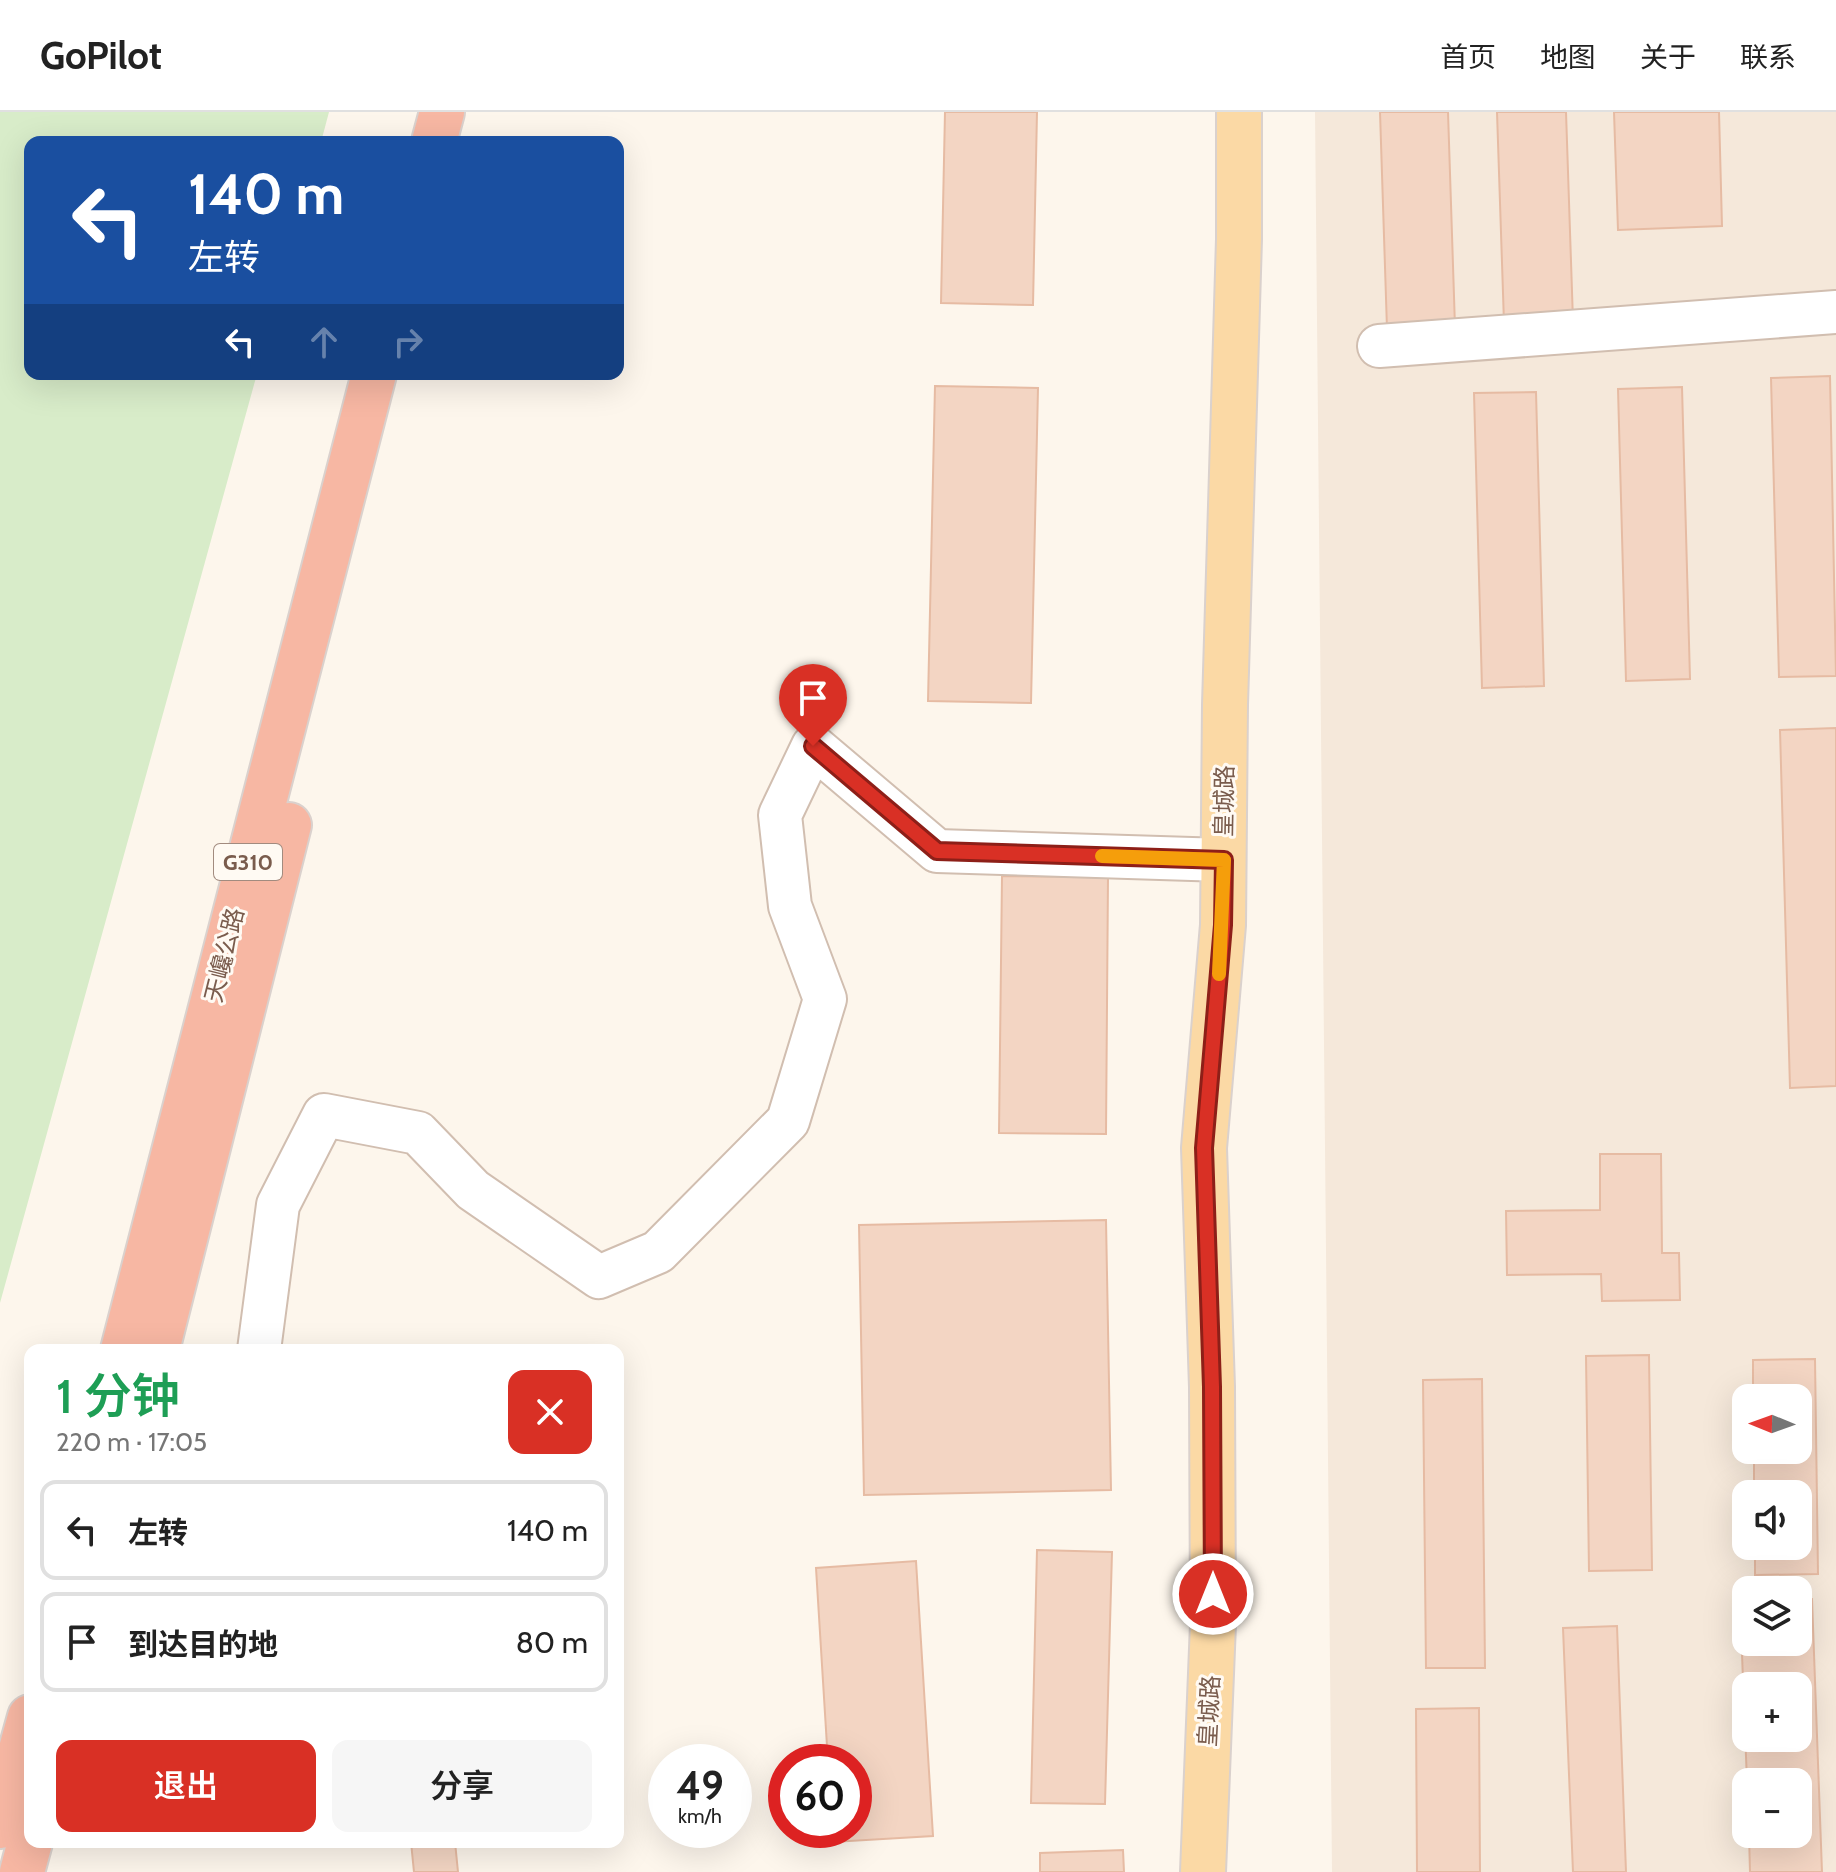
<!DOCTYPE html>
<html lang="zh">
<meta charset="utf-8">
<style>
body{margin:0;font-family:Cabin,"Noto Sans SC",sans-serif;background:#f6f6f6;color:#222;height:100vh;display:flex;flex-direction:column;font-size:30px;white-space:nowrap}
*{box-sizing:border-box;margin:0}
p{font-size:26px;color:#767676}
.icon{flex:none;width:44px;height:44px;fill:none;stroke:currentColor;stroke-width:2;stroke-linecap:round;stroke-linejoin:round}
.map{position:relative;flex:1;overflow:hidden}
.side{position:absolute;left:24px;top:1232px;width:600px;height:504px;display:flex;flex-direction:column;background:#fff;border-radius:16px;box-shadow:0 8px 32px #0002}
.side>*{flex:none}
.guide{position:absolute;left:24px;top:24px;width:600px;height:244px;border-radius:16px;box-shadow:0 8px 32px #0002;background:#1a4fa0;color:#fff;overflow:hidden}
.needle{width:52px;rotate:271deg}
.controls{position:absolute;left:1732px;top:1272px;display:grid;gap:16px}
.controls a{display:grid;place-items:center;width:80px;height:80px;border-radius:16px;background:#fff;box-shadow:0 8px 32px #0002;font-size:40px}
.speed{position:absolute;left:648px;top:1632px;display:flex;gap:16px;font-size:40px;font-weight:700;text-align:center}
.speed>*{display:grid;place-content:center;width:104px;height:104px;border-radius:50%;background:#fff;box-shadow:0 8px 32px #0002;line-height:1}
.speed small{font-size:20px;font-weight:400}
.speed .limit{border:12px solid #d22;background:#fff;color:#111}
.pin{position:absolute;display:grid;place-items:center;width:68px;height:68px;color:#fff;margin:-82px -34px;border-radius:50% 50% 50% 0;rotate:-45deg;box-shadow:0 0 8px #0007}
.pin .icon{rotate:45deg}
.me{position:absolute;width:88px;margin:-44px;rotate:0deg;stroke-linejoin:round;filter:drop-shadow(0 0 6px #0008)}
.turn{display:flex;align-items:center;gap:28px;height:168px;padding:0 32px;font-size:36px}
.turn .icon{width:104px;height:104px;stroke-width:2.5}
.turn b{display:block;font-size:56px;line-height:68px}
.lanes{display:flex;align-items:center;height:76px;padding:0 32px;background:#0003;justify-content:center;gap:40px;direction:ltr}
.lanes .off{opacity:.35}
.round{display:grid;place-items:center;flex:none;width:84px;height:84px;border-radius:16px;background:#f6f6f6}
.summary{display:flex;align-items:center;justify-content:space-between;height:136px;padding:0 32px}
h1{font-size:48px;font-weight:600;line-height:60px;color:#1e9e55}
.cta{display:flex;gap:16px;margin-top:auto;padding:16px 32px}
.cta a{flex:1;height:92px;border-radius:16px;background:#d93025;color:#fff;font-size:32px;font-weight:600;line-height:92px;text-align:center}
.cta a+a{background:#f6f6f6;color:#222}
ul{padding:0;list-style:none}
li{display:flex;align-items:center;gap:24px;height:100px;margin:0 16px 12px;padding:0 16px;border:4px solid #e0e0e0;border-radius:16px}
li div{flex:1}
li b{display:block;font-size:30px}
li em{font-style:normal}
header{display:flex;align-items:center;gap:48px;box-sizing:border-box;height:112px;padding:0 40px;background:#fff;border-bottom:2px solid #e0e0e0}
header strong{font-size:38px}
nav{display:flex;gap:44px;margin-inline-start:auto;font-size:28px}
.map>svg:first-child{display:block}
.residential{fill:#f5e8da;fill-rule:evenodd}
.green{fill:#d8ecc9}
.building{fill:#f3d5c3;stroke:#e6bba3;stroke-width:2;fill-rule:evenodd}
.lines{fill:none;stroke-linecap:round;stroke-linejoin:round}
.street-casing{stroke:#d1beb0;stroke-width:46}
.primary-casing{stroke:#dad1cd;stroke-width:48}
.highway-casing{stroke:#dad1cd;stroke-width:48}
.street{stroke:#fff;stroke-width:42}
.primary{stroke:#fbd9a5;stroke-width:44}
.highway{stroke:#f7b7a3;stroke-width:44}
.route-casing{stroke:#8d1f18;stroke-width:20}
.route{stroke:#d93025;stroke-width:14}
.slow{stroke:#f59e0b;stroke-width:14}
.labels{text-anchor:middle;dominant-baseline:central;stroke-width:6;stroke-linejoin:round;paint-order:stroke}
.shield{fill:#fffaf3;stroke:#a28b7f;stroke-width:2}
.shield-label{font-size:22px;font-weight:bold;fill:#7a5c4d}
.street-label{font-size:24px;fill:#7a5c4d;stroke:#fffaf3}
</style>
<header>
<strong>GoPilot</strong>
<nav><a>首页</a><a>地图</a><a>关于</a><a>联系</a></nav>
</header>
<div class="map">
<svg width="1836" height="1760" viewBox="0 0 1836 1760">
<rect width="100%" height="100%" fill="#fdf6ec"/>
<path class="residential" d="M1315 0H1836V1760H1332ZM1746 1286H1798V1338H1746ZM1746 1382H1798V1434H1746ZM1746 1478H1798V1530H1746ZM1746 1574H1798V1626H1746ZM1746 1670H1798V1722H1746Z"/>
<path class="green" d="M0 0H329L321 30H30V262H257L0 1191Z"/>
<path class="building" d="M945 0H1037L1033 193 941 191Z
M1380 0H1448L1455 215 1387 217Z
M1497 0H1566L1573 209 1504 211Z
M1614 0H1719L1722 114 1618 118Z
M1830 264 1836 564 1779 565 1771 266Z
M935 274 1038 276 1031 591 928 589Z
M1682 275 1690 567 1626 569 1618 277Z
M1536 280 1544 574 1482 576 1474 281Z
M1836 616V974L1790 976 1780 618Z
M1002 764 1108 765 1106 1022 999 1021Z
M1600 1042H1661L1662 1141H1679L1680 1188 1602 1189 1601 1162 1507 1163 1506 1099 1600 1098Z
M1106 1108 1111 1378 864 1383 859 1113Z
M1649 1243 1652 1458 1589 1459 1586 1244Z
M1815 1247 1818 1462 1755 1463V1434H1798V1382H1754V1338H1798V1286H1753V1248Z
M1482 1267 1485 1556H1426L1423 1268Z
M1037 1438 1112 1440 1105 1692 1031 1691Z
M916 1449 933 1724 833 1730 832 1718H854V1650H828L816 1456Z
M1812 1487 1822 1760H1750L1749 1722H1798V1670H1747L1740 1491 1746 1490V1530H1798V1488ZM1746 1574H1798V1626H1746Z
M1617 1514 1626 1760H1573L1563 1516Z
M1479 1596 1480 1760H1417L1416 1597Z
M411 1730H455L458 1760H414Z
M1123 1738 1124 1760H1040V1741Z"/>
<g class="lines">
<defs>
<path id="street" d="M1379 234 1836 200
M259 1238 278 1093 324 1003 418 1021 473 1078 599 1165 658 1140 788 1009 825 887 790 794 780 703 813 634 937 739 1224 748"/>
<path id="primary" d="M1203 1760 1213 1512 1212 1275 1204 1036 1223 813 1225 593 1239 127V0"/>
<path id="highway" d="M434 30 442 0
M123 1238 374 262
M157 1238 289 713
M0 1714 30 1605
M22 1760 30 1730"/>
</defs>
<use href="#street" class="street-casing"/>
<use href="#primary" class="primary-casing"/>
<use href="#highway" class="highway-casing"/>
<use href="#street" class="street"/>
<use href="#primary" class="primary"/>
<use href="#highway" class="highway"/>
</g>
<g class="lines">
<defs>
<path id="route" d="M813 634 937 739 1224 748 1223 813 1204 1036 1212 1275 1213 1482"/>
</defs>
<use href="#route" class="route-casing"/>
<use href="#route" class="route"/>
<path class="slow" d="M1102 744 1224 748 1219 862"/>
</g>
<g class="labels">
<rect class="shield" x="214" y="732" width="68" height="36" rx="6"/>
<g class="shield-label">
<text x="248" y="750">G310</text>
</g>
<g class="street-label">
<text transform="translate(1224 689) rotate(-89)">皇城路</text>
<text transform="translate(224 843) rotate(-76)">天巉公路</text>
<text transform="translate(1209 1599) rotate(-87)">皇城路</text>
</g>
</g>
</svg>
<div class="controls">
<a><svg class="needle" viewBox="-14 -14 28 28"><path d="M0-13l5 13h-10z" fill="#e53935"/><path d="M0 13l5-13h-10z" fill="#767676"/></svg></a>
<a><svg class="icon" aria-label="sound" viewBox="0 0 24 24"><path d="M4 9h4l5-4v14l-5-4H4zM17 9q2 3 0 6"/></svg></a>
<a><svg class="icon" aria-label="layers" viewBox="0 0 24 24"><path d="M12 4l9 5-9 5-9-5zM3 14l9 5 9-5"/></svg></a>
<a>+</a>
<a>−</a>
</div>
<div class="speed"><div>49<small>km/h</small></div><div class="limit">60</div></div>
<div class="pin" style="left:813px;top:634px;background:#d93025"><svg class="icon" aria-label="arrive" viewBox="0 0 24 24"><path d="M6 21V4h12l-3 4 3 4H6"/></svg></div>
<svg class="me" style="left:1213px;top:1482px" viewBox="-20 -20 40 40"><circle r="17" fill="#d93025" stroke="#fff" stroke-width="3"/><path d="M0-11L8 9 0 5-8 9z" fill="#fff"/></svg>
<div class="guide">
<div class="turn"><svg class="icon" aria-label="left" viewBox="0 0 24 24"><path d="M17 20v-9H6M10 6l-5 5 5 5"/></svg><div><b>140 m</b>左转</div></div>
<div class="lanes"><svg class="icon" aria-label="left" viewBox="0 0 24 24"><path d="M17 20v-9H6M10 6l-5 5 5 5"/></svg><svg class="icon off" aria-label="ahead" viewBox="0 0 24 24"><path d="M12 20V5M6 11l6-6 6 6"/></svg><svg class="icon off" aria-label="right" viewBox="0 0 24 24"><path d="M7 20v-9h11M14 6l5 5-5 5"/></svg></div>
</div>
<section class="side">
<div class="summary"><div><h1>1 分钟</h1><p>220 m · 17:05</p></div><a class="round" style="background:#d93025;color:#fff"><svg class="icon" aria-label="close" viewBox="0 0 24 24"><path d="M6 6l12 12M18 6L6 18"/></svg></a></div>
<ul>
<li><svg class="icon" aria-label="left" viewBox="0 0 24 24"><path d="M17 20v-9H6M10 6l-5 5 5 5"/></svg><div><b>左转</b></div><em>140 m</em></li>
<li><svg class="icon" aria-label="arrive" viewBox="0 0 24 24"><path d="M6 21V4h12l-3 4 3 4H6"/></svg><div><b>到达目的地</b></div><em>80 m</em></li>
</ul>
<div class="cta"><a>退出</a><a>分享</a></div>
</section>
</div>
